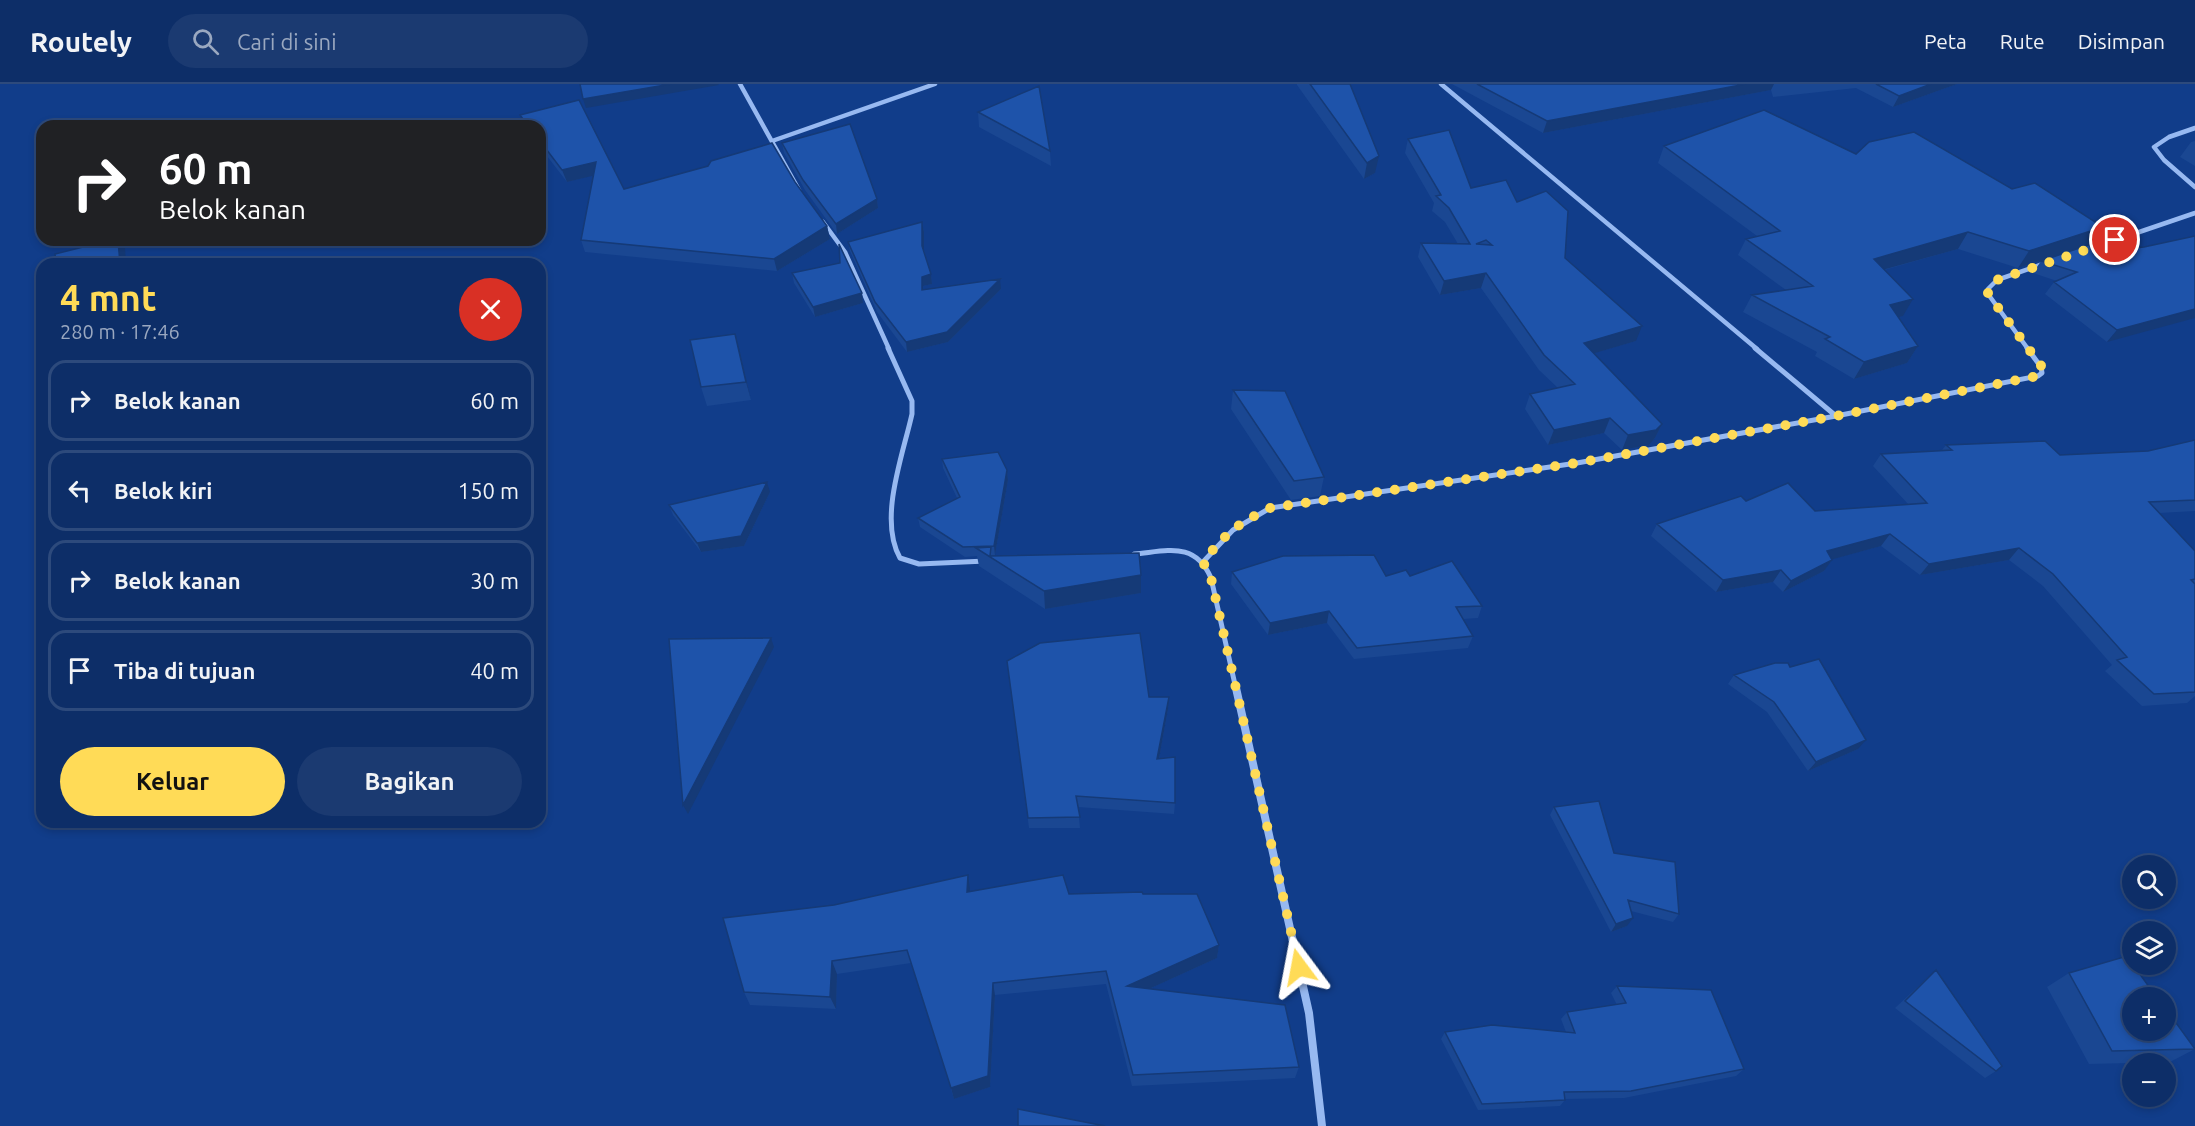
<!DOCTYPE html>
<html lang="id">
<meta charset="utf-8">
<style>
body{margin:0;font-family:Ubuntu,sans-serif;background:#1b3a71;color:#f1f3f6;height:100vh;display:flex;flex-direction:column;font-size:22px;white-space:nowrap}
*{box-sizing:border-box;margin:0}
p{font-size:20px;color:#9aa8c0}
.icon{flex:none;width:33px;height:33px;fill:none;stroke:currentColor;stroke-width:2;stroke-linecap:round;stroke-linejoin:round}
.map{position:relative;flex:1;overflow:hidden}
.panel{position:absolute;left:36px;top:174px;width:510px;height:570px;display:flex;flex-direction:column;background:#0d2e68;border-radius:18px;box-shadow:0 3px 9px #0003,0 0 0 2px #2d4a7c}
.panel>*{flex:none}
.hud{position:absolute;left:36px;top:36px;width:510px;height:126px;border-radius:18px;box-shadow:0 3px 9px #0003,0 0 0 2px #2d4a7c;background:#202124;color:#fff;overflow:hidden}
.controls{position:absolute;left:2122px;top:771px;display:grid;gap:12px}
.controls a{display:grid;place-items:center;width:54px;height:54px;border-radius:50%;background:#0d2e68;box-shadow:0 3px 9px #0003,0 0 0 2px #2d4a7c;font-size:30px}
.pin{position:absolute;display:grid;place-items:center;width:51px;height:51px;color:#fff;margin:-26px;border:3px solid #fff;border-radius:50%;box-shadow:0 2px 6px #0007}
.me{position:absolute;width:66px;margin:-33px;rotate:347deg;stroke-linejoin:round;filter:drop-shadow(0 0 4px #0008)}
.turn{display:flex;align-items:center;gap:21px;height:126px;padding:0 24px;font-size:27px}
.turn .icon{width:78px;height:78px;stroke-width:2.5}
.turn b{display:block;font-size:42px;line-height:51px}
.round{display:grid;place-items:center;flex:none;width:63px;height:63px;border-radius:32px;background:#1b3a71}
.summary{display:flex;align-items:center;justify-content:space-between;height:102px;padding:0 24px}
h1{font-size:36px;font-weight:600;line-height:45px;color:#ffdb57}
.action{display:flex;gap:12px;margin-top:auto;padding:12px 24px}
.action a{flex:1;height:69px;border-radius:36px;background:#ffdb57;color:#111;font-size:24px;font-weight:600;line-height:69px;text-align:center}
.action a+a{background:#1b3a71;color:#f1f3f6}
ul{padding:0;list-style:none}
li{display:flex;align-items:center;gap:18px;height:81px;margin:0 12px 9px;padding:0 12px;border:3px solid #2d4a7c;border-radius:18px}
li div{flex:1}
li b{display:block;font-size:22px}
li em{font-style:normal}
header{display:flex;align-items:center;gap:36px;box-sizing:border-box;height:84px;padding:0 30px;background:#0d2e68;border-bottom:2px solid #2d4a7c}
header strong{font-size:28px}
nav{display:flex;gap:33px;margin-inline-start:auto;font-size:21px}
.search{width:420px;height:54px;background:#1b3a71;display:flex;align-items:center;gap:15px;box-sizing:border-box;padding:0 21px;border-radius:33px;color:#9aa8c0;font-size:22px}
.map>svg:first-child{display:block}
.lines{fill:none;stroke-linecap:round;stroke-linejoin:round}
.minor-far2{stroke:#97b9f1;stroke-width:4.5}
.minor-far1{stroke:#97b9f1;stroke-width:5}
.minor{stroke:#97b9f1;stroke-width:8}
.wall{fill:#1a4792}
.shaded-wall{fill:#153a77}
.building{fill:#1e53aa;stroke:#153a77;stroke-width:1.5;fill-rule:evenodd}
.route{stroke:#ffdb57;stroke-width:10;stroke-dasharray:0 18}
</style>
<header>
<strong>Routely</strong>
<div class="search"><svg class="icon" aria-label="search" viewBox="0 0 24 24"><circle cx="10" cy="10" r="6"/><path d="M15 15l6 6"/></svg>Cari di sini</div>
<nav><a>Peta</a><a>Rute</a><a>Disimpan</a></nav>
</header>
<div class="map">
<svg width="2195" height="1042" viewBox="0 0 2195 1042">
<rect width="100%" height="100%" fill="#113d8a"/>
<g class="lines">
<path class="minor-far2" d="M740 0 799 106
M1441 0 1757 265
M2195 44 2169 53 2154 63 2164 76 2195 103
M772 57 935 0
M823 138 845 168 889 265
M2107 159 2195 129
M2028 265 1988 210V205L1997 196 2043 180"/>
<path class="minor-far1" d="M888 264 912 317V330C903 371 878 435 900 474L919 480 986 477
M1755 264 1836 332
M1134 470C1168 467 1195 457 1211 494L1236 605
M1203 478 1233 446 1270 424 1577 379 1836 332 2038 292 2042 289 2041 283 2027 264"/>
<path class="minor" d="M1236 604 1309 929 1322 1042"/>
</g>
<path class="wall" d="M1297 0H1350L1375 89 1364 95 1297 1Z
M1452 0H1957L1893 23 1856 4 1773 13 1771 6 1543 49Z
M579 16 624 105 708 82 711 77 772 59 795 98 827 142 830 155 777 187 585 168 581 156 594 91 567 98 540 63V42H524L520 31Z
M978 28 1050 67 1051 82 979 43Z
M1408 55 1471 104 1517 118 1636 257 1594 269 1662 340 1655 354 1649 361 1622 366 1604 349 1548 361 1525 325 1530 310 1558 304 1539 286 1481 204 1440 211 1418 173 1421 159 1458 160 1445 138 1432 127 1434 119 1405 69Z
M2195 57V82L2180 73 2191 58Z
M782 59 877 115 878 124 837 150 805 106 784 69Z
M1664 62 1856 70 2012 105 2103 143 2091 160 2018 184 1958 165 1884 186 1903 232 1898 233 1918 262 1907 279 1854 295 1815 272 1817 268 1743 228 1752 211 1786 206 1738 171 1746 155 1757 152 1658 79Z
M922 138 924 148V166L931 190 932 200 923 202V206L1001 205 948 258 907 268 877 228 850 167 848 158Z
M2195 152 2107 258 2045 210 2054 198 2057 197 2033 189 2041 177 2126 165 2144 163Z
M792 189 862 209 863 219 815 233 794 199Z
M740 268 751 316 707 322 701 303Z
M1233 306 1324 393 1320 412 1291 416 1231 325Z
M2195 356V427L2159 429 2195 467V612L2187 619 2142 622 2105 587 2112 581 2043 502 2009 476 1920 491 1881 462 1832 475 1824 487 1783 508 1773 498 1716 508 1651 452 1657 440 1746 417 1815 427 1908 420 1873 382 1881 370 1942 366 1946 361 2060 371 2148 367Z
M942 375 1007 386 1008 396 995 471 1141 509 1045 525 979 482 977 472 965 473 920 443 918 434 957 414 943 384Z
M770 408 744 462 701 468 673 431 669 421Z
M1232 488 1386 492 1482 522 1478 534 1463 535 1473 552 1468 564 1354 575 1327 539 1268 551 1231 500Z
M1007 577 1149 613H1169L1168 625 1159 675 1175 719 1174 730 1078 723 1080 744H1029Z
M1790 583 1858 665 1808 687 1767 628 1728 600 1734 591Z
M1554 723 1614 769 1679 830 1673 838 1631 827 1627 842 1611 848 1550 731Z
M970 805V807L1069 810H1143L1219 861 1217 874 1149 905 1299 983 1295 994 1132 1002 1106 900 995 911 990 1003 954 1015 911 879 837 890 836 925 750 921 744 908Z
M1936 886 1996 987 1985 994 1895 924 1927 894Z
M2069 889 2195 965 2170 978 2089 980 2047 903Z
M1617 902 1744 985 1736 992 1624 1014 1565 1015V1016L1560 1022 1478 1026 1441 955 1445 948H1566L1561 935 1567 928 1617 921 1611 909Z"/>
<path class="shaded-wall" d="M671 0H718L719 1 586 24 583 15Z
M1746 0H1774L1771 6 1543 49 1547 37Z
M1931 0H1957L1893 23 1899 12Z
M1379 72 1375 89 1364 95 1367 79Z
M596 78 600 90 567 98 562 86Z
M877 115 878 124 837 150 836 140Z
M922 138 924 148V172L922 162Z
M827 142 830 155 777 187 774 175Z
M2103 143 2091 160 2018 184 2029 167Z
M1968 148 1958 165 1864 191 1874 175Z
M118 156H119L125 164 126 180H120Z
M1486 189 1481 204 1440 211 1444 197Z
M931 190 932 200 923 202V216L922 206V193Z
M1000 195 1001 205 948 258 907 268 906 258Z
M862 209 863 219 815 233 813 223Z
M1913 215 1903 232 1880 238 1890 221Z
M2195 225V234L2107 258 2117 246Z
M1642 242 1636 257 1578 274 1584 259Z
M735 250 740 268 751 316 746 298Z
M1918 262 1907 279 1854 295 1864 278Z
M1610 334 1604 349 1548 361 1554 346Z
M1662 340 1655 354 1649 361 1622 366 1628 351Z
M1007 386 1008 396 995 471 994 462Z
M767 398 770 408 744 462 701 468 697 459Z
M1890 450 1881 462 1819 479 1827 467Z
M2019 464 2009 476 1920 491 1929 480Z
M1832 476 1824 487 1783 508 1791 497Z
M1781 486 1773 498 1716 508 1723 496Z
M1141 491V509L1045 525 1044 507Z
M1329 527 1327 539 1268 551 1270 539Z
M771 554 774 563 688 730 683 721Z
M1169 613 1168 625 1157 686V675Z
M1866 656 1858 665 1808 687 1816 678Z
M968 791 970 805V821L967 808Z
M1633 834 1627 842 1611 848 1616 840Z
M1219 861 1217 874 1127 915V902Z
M832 877 837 890 836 925 830 913Z
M993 899 995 911 990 1003 954 1015 951 1004Z"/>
<path class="building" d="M580 0H671L583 15Z
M1310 0H1350L1379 72 1367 79Z
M1477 0H1746L1547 37Z
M1876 0H1931L1899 12Z
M1039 2 1050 67 978 28Z
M579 16 624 105 708 82 711 77 772 59 795 98 827 142 774 175 581 156 596 78 562 86 540 57V42H528L520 31Z
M1764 26 1856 70 1869 58 1914 48 2012 105 2035 99 2103 143 2029 167 1968 148 1874 175 1913 215 1890 221 1918 262 1864 278 1825 255 1830 253 1752 211 1813 202 1746 155 1780 147 1664 62Z
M850 40 877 115 836 140 803 96 782 59Z
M1449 46 1471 104 1506 96 1517 118 1546 107 1568 127 1565 174 1642 242 1584 259 1662 340 1656 346 1628 351 1610 334 1554 346 1530 310 1575 300 1544 271 1486 189 1444 197 1421 159 1470 160 1449 124 1436 112 1441 111 1408 55ZM1486 156 1492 161 1476 160Z
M922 138V162L931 190 922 193V206L1000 195 947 248 906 258 875 218 848 158Z
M2195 152V225L2117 246 2054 198 2077 188 2041 177 2109 154 2126 165 2144 163Z
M111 156H118L120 180H56L55 170Z
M839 160 862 209 813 223 792 189 840 179Z
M735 250 746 298 701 303 690 256Z
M1233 306 1285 307 1324 393 1294 397Z
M2195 356V416L2149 418 2195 467V495L2191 496 2195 500V608L2154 610 2117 576 2127 573 2053 490 2019 464 1929 480 1890 450 1827 467 1832 476 1791 497 1781 486 1723 496 1657 440 1741 412 1746 417 1788 399 1815 427 1927 419 1881 370 1952 366 1946 361 2045 357 2060 371 2148 367Z
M998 368 1007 386 994 462 963 463 918 434 960 413 942 375Z
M767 398 741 452 697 459 669 421Z
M991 463 990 472 1139 469 1141 491 1044 507 976 464Z
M1374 471 1386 492 1406 486 1410 492 1452 477 1482 522 1456 523 1473 552 1357 564 1329 527 1270 539 1232 488 1283 472Z
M1140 549 1149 613H1169L1157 675 1175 673V719L1076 712 1080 733 1028 734 1007 577 1040 559Z
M771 554 683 721 669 555Z
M1819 575 1866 656 1816 678 1774 618 1734 591 1775 579H1788L1790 583Z
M1599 717 1614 769 1675 778 1679 830 1628 816 1633 834 1616 840 1554 723Z
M968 791 967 808 1063 791 1069 810 1142 808 1143 810H1197L1219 861 1127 902 1285 921 1299 983 1133 991 1106 887 993 899 988 992 951 1004 907 866 832 877 830 913 744 908 723 834 834 821Z
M2127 872 2157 914H2133V946H2166V925L2195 965 2112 967 2069 889Z
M1936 886 2002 982 1996 987 1905 917Z
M1617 902 1711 906 1744 985 1631 1007 1564 1008 1565 1016 1482 1020 1445 948 1492 941 1575 949 1567 928 1626 919Z
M1018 1025 1105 1042H1018Z"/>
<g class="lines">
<path class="route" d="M1299 883 1211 494 1203 478C1226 449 1237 440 1270 424L1577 379 1836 332 2038 292 2042 289V283L1988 210V205L1997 196 2115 156"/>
</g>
</svg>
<div class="controls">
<a><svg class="icon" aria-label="search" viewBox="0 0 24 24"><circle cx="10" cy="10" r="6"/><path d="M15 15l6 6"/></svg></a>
<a><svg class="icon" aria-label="layers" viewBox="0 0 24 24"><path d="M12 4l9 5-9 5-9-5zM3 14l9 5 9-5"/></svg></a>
<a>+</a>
<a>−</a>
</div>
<div class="pin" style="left:2115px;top:156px;background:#d93025"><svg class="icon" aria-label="arrive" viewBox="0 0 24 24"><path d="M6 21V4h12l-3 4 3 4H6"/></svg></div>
<svg class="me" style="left:1299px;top:883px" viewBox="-20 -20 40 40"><path d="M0-17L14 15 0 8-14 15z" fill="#ffdb57" stroke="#fff" stroke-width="4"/></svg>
<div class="hud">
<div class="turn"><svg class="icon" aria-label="right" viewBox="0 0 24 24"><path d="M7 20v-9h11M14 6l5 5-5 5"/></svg><div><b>60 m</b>Belok kanan</div></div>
</div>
<section class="panel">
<div class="summary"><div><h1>4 mnt</h1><p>280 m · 17:46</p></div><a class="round" style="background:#d93025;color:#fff"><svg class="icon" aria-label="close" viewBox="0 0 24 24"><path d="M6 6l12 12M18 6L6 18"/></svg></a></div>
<ul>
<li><svg class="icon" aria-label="right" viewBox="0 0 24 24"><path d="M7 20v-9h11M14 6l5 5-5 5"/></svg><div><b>Belok kanan</b></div><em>60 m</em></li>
<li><svg class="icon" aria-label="left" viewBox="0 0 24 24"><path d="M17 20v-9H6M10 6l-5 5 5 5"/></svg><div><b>Belok kiri</b></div><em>150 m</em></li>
<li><svg class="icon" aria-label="right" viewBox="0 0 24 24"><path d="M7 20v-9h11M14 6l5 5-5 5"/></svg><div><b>Belok kanan</b></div><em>30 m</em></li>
<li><svg class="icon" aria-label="arrive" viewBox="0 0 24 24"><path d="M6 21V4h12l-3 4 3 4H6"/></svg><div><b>Tiba di tujuan</b></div><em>40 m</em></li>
</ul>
<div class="action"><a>Keluar</a><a>Bagikan</a></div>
</section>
</div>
